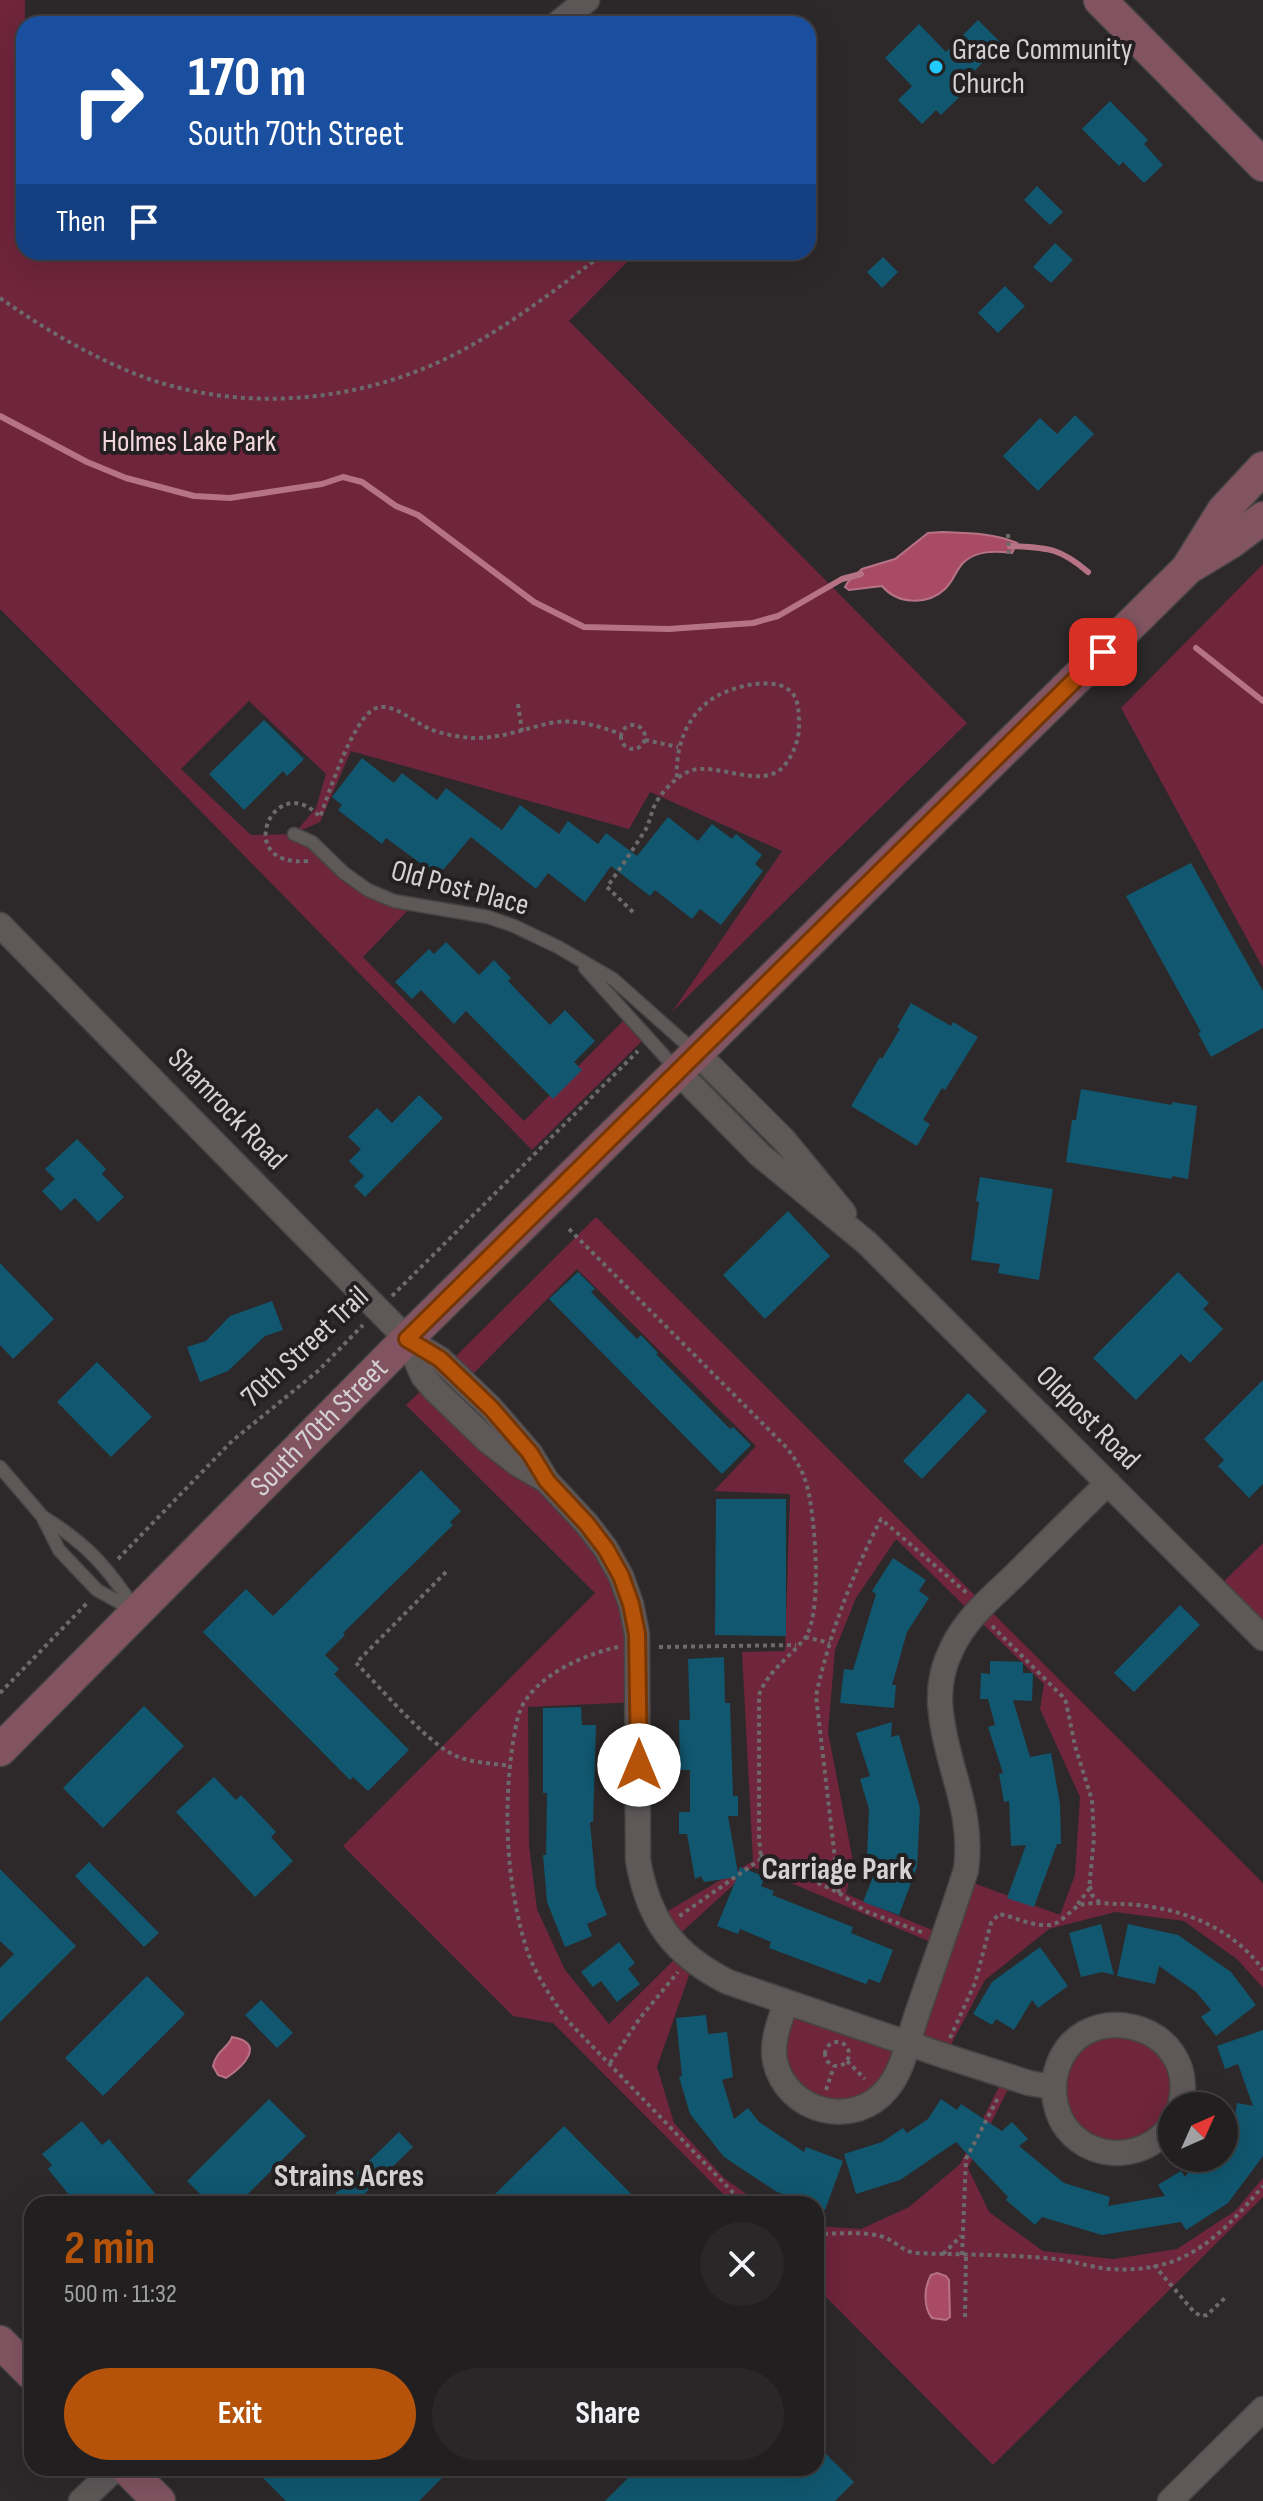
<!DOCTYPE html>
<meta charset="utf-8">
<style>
body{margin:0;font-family:"Sofia Sans Condensed",sans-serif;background:#2a2729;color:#f1f3f6;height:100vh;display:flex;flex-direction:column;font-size:30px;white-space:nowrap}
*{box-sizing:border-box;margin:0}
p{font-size:26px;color:#a2a2a5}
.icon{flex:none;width:44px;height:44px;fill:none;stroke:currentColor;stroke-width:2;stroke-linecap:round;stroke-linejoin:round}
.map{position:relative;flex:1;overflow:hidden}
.sheet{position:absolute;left:24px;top:2196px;width:800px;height:280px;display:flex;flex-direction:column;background:#221f20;border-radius:24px;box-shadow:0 8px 32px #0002,0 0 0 2px #3f3d3e}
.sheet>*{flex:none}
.top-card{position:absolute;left:16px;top:16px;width:800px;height:244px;border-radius:24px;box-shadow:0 8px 32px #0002,0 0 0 2px #3f3d3e;background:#1a4fa0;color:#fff;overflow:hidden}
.needle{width:52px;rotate:45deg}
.buttons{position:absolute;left:1158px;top:2092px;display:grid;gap:16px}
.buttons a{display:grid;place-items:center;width:80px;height:80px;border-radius:50%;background:#221f20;box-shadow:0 8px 32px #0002,0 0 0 2px #3f3d3e;font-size:40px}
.pin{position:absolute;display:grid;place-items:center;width:68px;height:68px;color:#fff;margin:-34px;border-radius:16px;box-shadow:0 4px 12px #0006}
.me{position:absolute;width:88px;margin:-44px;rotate:0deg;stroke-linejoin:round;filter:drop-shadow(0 0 6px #0008)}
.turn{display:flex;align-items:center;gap:28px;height:168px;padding:0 40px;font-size:36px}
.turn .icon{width:104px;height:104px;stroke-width:2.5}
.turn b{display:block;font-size:56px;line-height:68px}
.then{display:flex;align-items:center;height:76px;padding:0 40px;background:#0003;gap:16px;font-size:30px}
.round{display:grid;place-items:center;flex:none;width:84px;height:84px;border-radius:42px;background:#2a2729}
.headline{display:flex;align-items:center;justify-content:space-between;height:136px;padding:0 40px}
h1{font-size:48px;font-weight:700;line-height:60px;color:#b45309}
.cta{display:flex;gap:16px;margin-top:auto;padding:16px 40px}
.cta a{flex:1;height:92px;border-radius:48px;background:#b45309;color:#fff;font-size:32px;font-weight:700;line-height:92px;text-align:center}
.cta a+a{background:#2a2729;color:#f1f3f6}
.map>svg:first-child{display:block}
.green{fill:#6f253c;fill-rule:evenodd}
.water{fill:#aa4b66;stroke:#b77386;stroke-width:2}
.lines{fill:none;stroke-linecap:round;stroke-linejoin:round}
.stream{stroke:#b77386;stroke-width:6}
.building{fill:#10576f}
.service-casing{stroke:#474444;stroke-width:15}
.minor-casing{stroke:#474444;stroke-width:27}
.secondary-casing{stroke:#474444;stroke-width:35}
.path{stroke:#6d6a6b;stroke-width:4;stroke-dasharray:4 4;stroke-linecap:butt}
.service{stroke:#5e5859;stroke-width:12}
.minor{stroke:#5e5859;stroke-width:24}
.secondary{stroke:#825462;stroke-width:32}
.route-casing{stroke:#753606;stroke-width:20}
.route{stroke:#b45309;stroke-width:14}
.poi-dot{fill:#21c9fd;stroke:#241f20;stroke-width:3}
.labels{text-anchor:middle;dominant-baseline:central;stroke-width:8;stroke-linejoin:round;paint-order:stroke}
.poi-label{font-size:30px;fill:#d4d1d2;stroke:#241f20;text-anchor:start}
.park-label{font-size:30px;fill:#f2d7dc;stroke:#241f20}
.street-label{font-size:30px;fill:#d4d1d2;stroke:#241f20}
.neighbourhood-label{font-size:32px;font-weight:bold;fill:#d4d1d2;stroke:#241f20}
</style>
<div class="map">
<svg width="1263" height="2501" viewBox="0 0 1263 2501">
<rect width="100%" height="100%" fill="#2d292a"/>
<path class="green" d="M0 0H25L24 252H637L569 321 967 723 672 1012 782 851 650 792 629 829 351 751 320 822 295 833 344 873 413 905 363 957 524 1121 627 1017 646 1037 532 1150 140 749 0 609ZM249 701 326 774 316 808 294 834 251 835 181 769Z
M1263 564V968L1121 708Z
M596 1217 1263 1883V1988L1238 1960 1184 1921 1115 1912 1049 1929 985 1980 945 2056 907 2043 894 2078 837 2113 780 2077 786 2002 907 2043 940 1946 753 1867 672 1941 656 1918 753 1861 742 1652 785 1651 790 1494 714 1491 756 1446 577 1269 465 1382 447 1365ZM896 1539 1044 1684 1040 1709 1080 1797 1075 1875 1060 1915 963 1879 944 1935 846 1894 853 1861 828 1732 835 1650 856 1598Z
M429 1383 518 1464 621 1576 639 1702 528 1707 529 1846 537 1909 565 1970 609 2024 682 1952 694 1961 657 2067 674 2123 724 2178 760 2204H733L553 2023 513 2016 343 1846 595 1593 406 1405Z
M1263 1543V1638L1215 1590Z
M1102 2026 1174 2055 1172 2124 1125 2153 1067 2128 1057 2066Z
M1005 2075 1014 2078 968 2168 989 2212 1043 2251 1113 2259 1177 2249 1235 2211 1263 2178V2197L993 2465 816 2287V2226L861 2229 909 2207 960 2164Z"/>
<path class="water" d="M942 532C968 533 993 533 1017 543L1012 553C996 551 976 550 963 563 956 570 953 582 945 589 927 606 897 604 882 586L849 590 845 587 848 582 862 569 895 559 928 533Z
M232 2037C267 2043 243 2067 226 2078L218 2075 213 2066C216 2051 229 2047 232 2037Z
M937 2273 946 2276 949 2280 950 2317 946 2320 932 2318C923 2307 924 2287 931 2275Z"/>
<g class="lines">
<path class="stream" d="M0 416 87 462 126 478 194 496 230 498 322 484 343 477 362 482 396 506 418 515 534 602 584 627 669 629 753 623 778 616 842 579 861 574
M1010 546C1047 548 1059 547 1088 572
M1196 648 1263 701"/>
</g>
<path class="building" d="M978 20 1002 44 969 76 975 82 941 115 936 110 922 124 898 100 912 86 885 58 919 24 946 52Z
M1110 101 1148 140 1144 144 1163 165 1144 183 1123 162 1119 166 1082 129Z
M1037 186 1063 212 1050 225 1024 200Z
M1055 243 1073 260 1051 283 1033 267Z
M883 257 898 272 882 288 867 272Z
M1005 286 1025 306 998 333 978 313Z
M1075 415 1094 434 1038 491 1003 456 1040 418 1057 434Z
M264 720 304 759 287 776 283 771 244 810 209 774Z
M362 758 394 783 402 773 437 800 446 788 502 830 520 805 559 834 568 821 598 844 606 833 637 856 668 817 698 841 712 824 732 839 736 834 762 855 755 864 763 871 721 925 700 909 692 919 655 890 650 896 611 866 585 902 548 873 536 889 471 837 438 876 386 838 382 844 338 810 342 805 332 797Z
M1191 863 1263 991V1028L1211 1057 1198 1033 1201 1032 1126 896Z
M446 942 479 975 494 960 511 978 508 981 550 1025 565 1010 595 1041 574 1062 582 1070 553 1099 466 1011 454 1024 421 990 412 999 395 982 429 949 434 954Z
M911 1003 951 1026 953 1022 978 1037 945 1090 942 1088 923 1120 930 1124 917 1146 851 1106 880 1057 882 1059 900 1029 897 1027Z
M1081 1089 1172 1105V1102L1197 1106 1188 1179 1172 1176V1179L1066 1162 1072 1120H1076Z
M419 1095 443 1118 365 1197 354 1186 364 1176 349 1161 361 1149 348 1137 377 1108 392 1123Z
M77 1139 106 1169 102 1174 124 1197 98 1222 75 1198 61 1211 42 1191 55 1179 45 1169Z
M980 1177 1053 1189 1039 1280 998 1273 1000 1264 971 1260 979 1202 976 1201Z
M788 1211 830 1256 765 1319 723 1275Z
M0 1263 54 1319 13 1359 0 1345Z
M578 1272 595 1289 591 1292 637 1339 641 1335 658 1353 656 1354 730 1429 733 1427 751 1445 722 1474 549 1299Z
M1178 1272 1209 1303 1203 1309 1223 1329 1190 1363 1181 1354 1136 1400 1093 1358Z
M272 1301 283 1330 265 1336 228 1371 200 1382 187 1347 206 1341 230 1316Z
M97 1362 152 1417 111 1457 57 1402Z
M1263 1380V1484L1249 1498 1218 1466 1224 1460 1204 1439Z
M968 1393 987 1411 922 1479 903 1461Z
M421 1470 461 1511 450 1522 453 1525 343 1633 345 1635 325 1655 339 1669 334 1674 409 1750 368 1791 353 1777 350 1780 203 1632 246 1589 273 1616Z
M716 1499H786V1636L715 1635Z
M893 1558 926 1580 919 1591 929 1598 907 1632 892 1685H896L894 1708 840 1703 844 1669 853 1670 876 1594 872 1591Z
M1180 1605 1200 1625 1134 1692 1114 1673Z
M724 1657 725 1703H730L733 1796H738V1816H728L738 1873 740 1867 765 1877 761 1886 774 1891 772 1895 853 1927 851 1933 893 1950 880 1983 869 1979 866 1984 769 1948 771 1942 740 1929 738 1934 717 1926 737 1877 704 1882 701 1876 695 1879 687 1834H679V1812H690V1770H680L679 1720H690L688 1659Z
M990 1661 1023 1662V1673H1033L1032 1701 1013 1700 1030 1757 1051 1753 1060 1804 1061 1844H1057L1034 1907 1007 1898 1026 1845 1011 1846 1009 1801 1004 1802 999 1774 1003 1773 988 1727 995 1725 988 1699H980L981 1673 990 1674Z
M144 1706 184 1746 103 1828 63 1788Z
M581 1707 582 1725H596L593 1822H590L596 1887 607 1915 587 1924 592 1936 565 1947 547 1902 543 1855H546L547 1793H543V1708Z
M892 1722 891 1737 899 1735 920 1808 917 1867 899 1915 863 1902 880 1859 867 1858 869 1809 860 1779 870 1776 856 1733Z
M214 1777 236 1800 241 1795 276 1832 271 1837 293 1861 255 1897 176 1812Z
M89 1862 159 1933 144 1947 75 1876Z
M0 1869 76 1946 0 2022V1968L14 1954 0 1941Z
M1101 1924 1114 1975 1102 1972 1081 1977 1069 1933Z
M1128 1924 1178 1935 1231 1972 1256 2005 1216 2036 1201 2017 1211 2010 1196 1992 1159 1966 1155 1984 1117 1976Z
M619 1942 635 1963 628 1969 640 1984 617 2002 601 1981 593 1987 581 1972Z
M1040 1947 1068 1986 1038 2008 1032 2000 1014 2030 996 2019 992 2025 973 2014 992 1982Z
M147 1976 185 2014 103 2096 65 2058Z
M261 2000 293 2033 277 2048 245 2015Z
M706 2015 708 2034 727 2032 733 2077 722 2080 734 2119 748 2108 759 2122 804 2152 806 2147 843 2161 825 2210 816 2206V2204H810L777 2192 724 2157 690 2114 679 2077 682 2076 676 2018Z
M1263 2030V2156L1228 2203 1186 2230 1181 2222 1102 2235 1042 2217 1035 2225 1006 2200 1008 2197 956 2142 900 2180 856 2194 844 2154 882 2142 903 2128 907 2133 928 2119 941 2099 957 2110 961 2104 1002 2131 1012 2122 1028 2139 1019 2146 1064 2183 1110 2197 1108 2206 1165 2196 1158 2185 1181 2171 1185 2177 1199 2158H1224V2142L1233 2131 1237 2103 1253 2106 1238 2064 1225 2069 1217 2046Z
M269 2099 306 2136 238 2204H210L187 2181Z
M82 2121 102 2145 109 2139 164 2204H81L73 2194 70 2196 48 2169 52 2165 42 2154Z
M564 2126 641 2204H485Z
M399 2132 413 2147 354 2204H341L333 2196Z
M816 2444 854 2482 835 2501H605L638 2468H816Z
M253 2468H452L419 2501H286Z"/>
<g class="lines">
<defs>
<path id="service" d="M294 834 312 842 344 873 368 890 394 901 488 917 514 926 558 947 613 979 694 1051
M585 968 677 1070
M0 1467 42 1516 59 1550 97 1590 135 1611
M45 1518C88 1545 107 1567 135 1609"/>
<path id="minor" d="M557 24 587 0
M0 925 407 1339 440 1359 491 1408 530 1453 547 1481 587 1524 606 1549 621 1576 631 1604 637 1634 638 1860C648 1920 674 1955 728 1982L945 2056 1029 2083 1053 2087
M697 1053 784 1140 844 1213
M678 1072 760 1155 867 1243 1263 1638
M407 1339 423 1376 434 1389 488 1441 518 1464 542 1478
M786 2002C780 2021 771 2041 775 2061 786 2113 855 2130 888 2088 903 2070 908 2041 915 2020 932 1970 950 1920 966 1870 974 1809 947 1770 941 1713 938 1691 942 1668 952 1648 966 1618 993 1596 1016 1574 1047 1543 1077 1513 1108 1483
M1172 2124C1148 2159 1095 2164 1067 2129 1056 2115 1052 2094 1055 2077 1072 1990 1203 2021 1180 2106
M81 2501 116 2468
M1170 2501 1263 2409"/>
<g id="secondary">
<path d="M1100 0 1263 165"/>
<path d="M1193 565 1231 542 1263 518"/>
<path id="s1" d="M0 1750 407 1339 1187 569 1223 511 1263 468"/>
<path d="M0 2342 32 2374"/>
<path d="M126 2468 159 2501"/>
</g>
</defs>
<use href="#service" class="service-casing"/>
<use href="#minor" class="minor-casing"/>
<use href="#secondary" class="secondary-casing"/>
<path class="path" d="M0 298C46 330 96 360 149 379 250 414 368 401 461 351 513 323 559 287 606 252
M1008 534 1009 557
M518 704 522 731
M621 737a12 12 0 1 1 24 0a12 12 0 1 1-24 0Z
M645 740 678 747
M308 861C230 868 275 767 320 817 329 793 352 721 374 709 391 700 415 723 430 729 442 734 458 737 472 738 499 739 524 729 550 723 575 718 598 726 621 734
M633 912 607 887C620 869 632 851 644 832 649 825 650 817 653 809 659 794 675 777 690 771 716 761 762 791 784 766 793 755 799 740 799 727 799 717 799 705 795 697 782 673 735 686 717 696 687 713 675 746 677 779
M569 1229 787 1448C796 1460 803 1471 807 1486 815 1515 823 1614 805 1638 790 1657 767 1672 759 1695V1836L761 1859 678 1917
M392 1296 638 1051
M118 1559 232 1441 318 1371 363 1325
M446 1572 356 1663C380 1687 425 1741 454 1755 470 1763 492 1763 510 1766
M992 1626 1062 1696 1066 1702 1075 1746 1092 1800 1094 1838 1089 1889 1075 1908
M805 1637 830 1643
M618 1647C586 1654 544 1672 525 1701 517 1713 516 1727 513 1742 503 1808 506 1882 526 1947 534 1973 552 1999 568 2021L744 2204
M659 1647 796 1645
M0 1693 88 1602
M760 1855 839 1893 865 1911 924 1933
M1090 1886 1092 1895 1099 1902
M839 1893 816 1696C829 1635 852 1575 881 1519L968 1594
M950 2038 975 1983 991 1923 999 1914C1015 1917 1031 1926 1048 1925 1063 1925 1070 1907 1084 1904 1096 1902 1110 1904 1122 1904 1175 1906 1230 1924 1263 1970
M825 2054a12 12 0 1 1 24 0a12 12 0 1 1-24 0Z
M847 2061 865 2079
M610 2063 640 2018 678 1972
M826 2090 834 2066
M816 2234C836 2234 861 2231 880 2236 893 2239 901 2250 914 2253 961 2255 1008 2254 1055 2259 1073 2261 1090 2267 1109 2269 1184 2274 1218 2239 1263 2186
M943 2254 961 2236
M962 2255 966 2159 999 2096
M1154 2265 1194 2312 1201 2316 1207 2315 1227 2296
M965 2317 966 2255"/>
<use href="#service" class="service"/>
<use href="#minor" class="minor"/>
<use href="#secondary" class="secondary"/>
</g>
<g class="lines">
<defs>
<path id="route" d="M639 1765 637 1634 631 1604 621 1576 606 1549 587 1524 547 1481 530 1453 491 1408 440 1359 407 1339 1103 652"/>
</defs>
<use href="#route" class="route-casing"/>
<use href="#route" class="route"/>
</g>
<circle class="poi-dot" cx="936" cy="67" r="8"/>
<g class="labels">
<g class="poi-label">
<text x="952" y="50">Grace Community<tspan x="952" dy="34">Church</tspan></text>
</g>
<g class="park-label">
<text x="189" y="442">Holmes Lake Park</text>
</g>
<g class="street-label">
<text transform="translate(460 888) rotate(15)">Old Post Place</text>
<text transform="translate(227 1109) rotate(46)">Shamrock Road</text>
<text transform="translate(305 1347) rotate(-43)">70th Street Trail</text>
<text transform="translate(1088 1418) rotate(45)">Oldpost Road</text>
<text stroke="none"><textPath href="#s1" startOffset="454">South 70th Street</textPath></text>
</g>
<g class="neighbourhood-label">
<text x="837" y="1869">Carriage Park</text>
<text x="349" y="2176">Strains Acres</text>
</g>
</g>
</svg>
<div class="buttons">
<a><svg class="needle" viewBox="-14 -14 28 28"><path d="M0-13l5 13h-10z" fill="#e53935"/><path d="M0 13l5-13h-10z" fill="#a2a2a5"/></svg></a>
</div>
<div class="pin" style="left:1103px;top:652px;background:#d93025"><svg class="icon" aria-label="arrive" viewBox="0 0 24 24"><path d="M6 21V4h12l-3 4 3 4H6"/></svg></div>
<svg class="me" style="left:639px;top:1765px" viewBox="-20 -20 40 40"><circle r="19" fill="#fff"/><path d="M0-13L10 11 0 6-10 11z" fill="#b45309"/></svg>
<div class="top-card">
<div class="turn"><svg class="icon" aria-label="right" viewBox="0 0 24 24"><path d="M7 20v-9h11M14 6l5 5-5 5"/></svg><div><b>170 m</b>South 70th Street</div></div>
<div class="then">Then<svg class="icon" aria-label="arrive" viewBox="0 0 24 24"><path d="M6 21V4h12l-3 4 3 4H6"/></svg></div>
</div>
<section class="sheet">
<div class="headline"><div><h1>2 min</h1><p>500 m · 11:32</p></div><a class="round"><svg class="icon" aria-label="close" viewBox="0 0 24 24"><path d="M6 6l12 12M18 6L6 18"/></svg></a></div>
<div class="cta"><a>Exit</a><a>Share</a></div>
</section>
</div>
